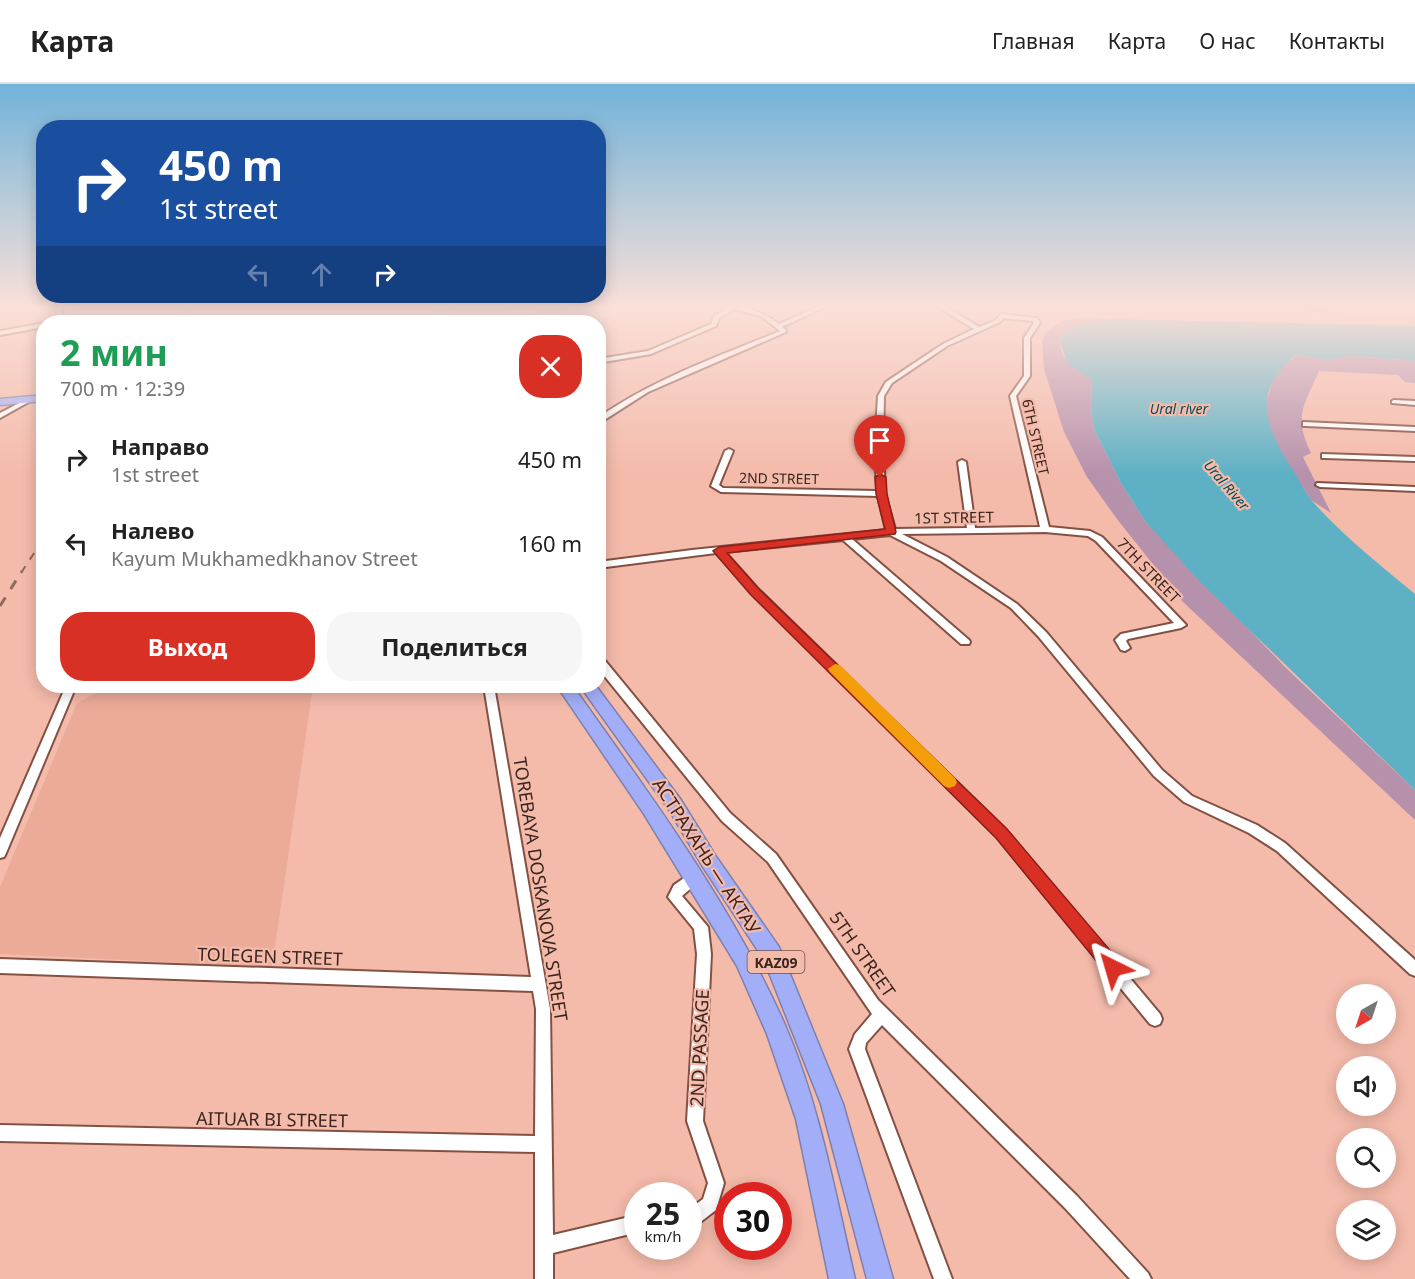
<!DOCTYPE html>
<html lang="ru">
<meta charset="utf-8">
<style>
body{margin:0;font-family:"Noto Sans",sans-serif;background:#f6f6f6;color:#222;height:100vh;display:flex;flex-direction:column;font-size:22px;white-space:nowrap}
*{box-sizing:border-box;margin:0}
p{font-size:20px;color:#767676}
.icon{flex:none;width:33px;height:33px;fill:none;stroke:currentColor;stroke-width:2;stroke-linecap:round;stroke-linejoin:round}
.map{position:relative;flex:1;overflow:hidden}
.drawer{position:absolute;left:36px;top:231px;width:570px;height:378px;display:flex;flex-direction:column;background:#fff;border-radius:24px;box-shadow:0 3px 15px #0003}
.drawer>*{flex:none}
.hud{position:absolute;left:36px;top:36px;width:570px;height:183px;border-radius:24px;box-shadow:0 3px 15px #0003;background:#1a4fa0;color:#fff;overflow:hidden}
.needle{width:39px;rotate:219deg}
.controls{position:absolute;left:1336px;top:900px;display:grid;gap:12px}
.controls a{display:grid;place-items:center;width:60px;height:60px;border-radius:50%;background:#fff;box-shadow:0 3px 15px #0003;font-size:30px}
.speed{position:absolute;left:624px;top:1098px;display:flex;gap:12px;font-size:30px;font-weight:700;text-align:center}
.speed>*{display:grid;place-content:center;width:78px;height:78px;border-radius:50%;background:#fff;box-shadow:0 3px 15px #0003;line-height:1}
.speed small{font-size:15px;font-weight:400}
.speed .limit{border:9px solid #d22;background:#fff;color:#111}
.pin{position:absolute;display:grid;place-items:center;width:51px;height:51px;color:#fff;margin:-62px -26px;border-radius:50% 50% 50% 0;rotate:-45deg;box-shadow:0 0 6px #0007}
.pin .icon{rotate:45deg}
.me{position:absolute;width:66px;margin:-33px;rotate:320deg;stroke-linejoin:round;filter:drop-shadow(0 0 4px #0008)}
.turn{display:flex;align-items:center;gap:21px;height:126px;padding:0 24px;font-size:27px}
.turn .icon{width:78px;height:78px;stroke-width:2.5}
.turn b{display:block;font-size:42px;line-height:51px}
.lanes{display:flex;align-items:center;height:57px;padding:0 24px;background:#0003;justify-content:center;gap:30px;direction:ltr}
.lanes .off{opacity:.35}
.round{display:grid;place-items:center;flex:none;width:63px;height:63px;border-radius:24px;background:#f6f6f6}
.summary{display:flex;align-items:center;justify-content:space-between;height:102px;padding:0 24px}
h1{font-size:36px;font-weight:700;line-height:45px;color:#1e9e55}
.action{display:flex;gap:12px;margin-top:auto;padding:12px 24px}
.action a{flex:1;height:69px;border-radius:24px;background:#d93025;color:#fff;font-size:24px;font-weight:700;line-height:69px;text-align:center}
.action a+a{background:#f6f6f6;color:#222}
ul{padding:0;list-style:none}
li{display:flex;align-items:center;gap:18px;height:84px;padding:0 24px}
li div{flex:1}
li b{display:block;font-size:22px}
li em{font-style:normal}
header{display:flex;align-items:center;gap:36px;box-sizing:border-box;height:84px;padding:0 30px;background:#fff;border-bottom:2px solid #e0e0e0}
header strong{font-size:28px}
nav{display:flex;gap:33px;margin-inline-start:auto;font-size:21px}
.map>svg:first-child{display:block}
.built{fill:#ecab99}
.green{fill:#b691ac}
.water{fill:#5eb1c5}
.lines{fill:none;stroke-linecap:round;stroke-linejoin:round}
.minor-casing{stroke:#835143;stroke-width:4}
.major-casing{stroke:#7e7fac;stroke-width:2}
.highway-casing{stroke:#7e7fac;stroke-width:3}
.minor{fill:#fff;fill-rule:evenodd}
.major{fill:#c7cffb;fill-rule:evenodd}
.highway{fill:#a2aff8;fill-rule:evenodd}
.rail-far2{stroke:#8f695e;stroke-width:1.5;stroke-dasharray:7 7;stroke-linecap:butt}
.rail-far1{stroke:#8f695e;stroke-width:2;stroke-dasharray:8 8;stroke-linecap:butt}
.rail{stroke:#8f695e;stroke-width:3;stroke-dasharray:10 10;stroke-linecap:butt}
.wall{fill:#bb8272}
.route{fill:#d93025;stroke:#8d1f18;stroke-width:1.5}
.slow{fill:#f59e0b}
.labels{text-anchor:middle;dominant-baseline:central;stroke-width:4.5;stroke-linejoin:round;paint-order:stroke}
.far-water-label{font-size:14px;font-style:italic;fill:#004d5c;stroke:#f4baaa}
.far-street-label{font-size:14px;fill:#3b251f;stroke:#f4baaa}
.shield{fill:#f4baaa;stroke:#725249;stroke-width:1.5}
.shield-label{font-size:14px;font-weight:bold;fill:#3b251f}
.street-label{font-size:15px;fill:#3b251f;stroke:#f4baaa}
.near-street-label{font-size:18px;fill:#3b251f;stroke:#f4baaa}
</style>
<header>
<strong>Карта</strong>
<nav><a>Главная</a><a>Карта</a><a>О нас</a><a>Контакты</a></nav>
</header>
<div class="map">
<svg width="1415" height="1195" viewBox="0 0 1415 1195">
<rect width="100%" height="100%" fill="#f4baaa"/>
<path class="built" d="M454 222H519L489 235 454 237Z
M1335 222H1415V238L1350 236Z
M109 602H313L272 883 0 870V803L77 619Z"/>
<path class="green" d="M1078 234 1116 235C1096 237 1077 238 1061 253 1055 277 1079 283 1092 296L1091 324 1094 345 1121 399 1145 437 1285 583 1415 706V736L1182 517 1117 435 1087 393 1064 348 1044 285 1042 256 1046 248 1062 237Z
M1297 271 1329 276 1351 272 1415 277V299L1405 298 1398 291 1319 287C1304 322 1293 332 1311 369L1303 373 1331 429 1311 416 1279 365 1267 336V316L1273 296 1286 279Z"/>
<path class="water" d="M1116 235 1415 242V277L1351 272 1329 276 1297 271C1288 275 1284 283 1278 290 1252 323 1277 361 1296 391 1301 399 1306 410 1313 418 1343 452 1380 481 1415 510V706L1201 499 1145 437 1121 399 1094 345 1091 324 1092 296 1067 279 1060 257C1068 237 1098 237 1116 235Z"/>
<g class="lines">
<defs>
<path id="minor" d="M55 222H61L63 233 69 238H63L58 235Z
M728 222C747 222 764 229 779 240L819 222H827L782 243 786 246V248L648 308 598 340V334C653 295 718 273 780 247L761 232 735 225 719 234 716 242 651 270 598 279V275L648 267 711 240 714 232 729 223Z
M936 222H944L979 243 996 236 1001 230 1037 234 1040 239 1030 254V292L1016 312 1049 443 1090 447 1102 453 1186 541 1181 544 1128 555 1126 557 1130 564 1125 567 1121 566 1115 556 1121 550 1174 539 1096 457 1088 452 1045 448 902 450 947 473 1017 520 1046 548 1162 686 1192 712 1257 741 1285 759 1415 876V892L1410 890 1277 767 1249 749 1184 718 1154 692 1038 552 1011 524 941 477 890 451 852 455 969 556 970 558 969 560H961L843 456 725 468 758 505 1005 745 1160 930 1162 935 1160 940 1155 942 1150 940 997 753 752 509 716 469 598 484V478L692 466 886 446 878 412 721 408 711 402 725 367 729 365 733 367 719 401 723 404 877 407 875 360 878 312 886 298 943 260 974 245ZM1003 234 1033 237 1034 239 1024 254V292L1010 312 1040 443 975 444 966 378 962 376 958 378 967 444 895 445 885 410 883 360 884 312 892 299 947 262 1000 238Z
M44 239V243L0 251V247Z
M27 315 32 316 0 334V329Z
M1394 316 1415 317V321L1392 319V317Z
M1303 338 1415 343V347L1306 342H1303Z
M1322 370 1415 373V377L1325 374H1322Z
M1317 399 1415 403V407L1320 403 1316 401Z
M598 573H602L730 729 776 770 878 916 1077 1112 1148 1189 1151 1195H1130L1065 1124 882 941 866 959 865 965 952 1195H934L849 965 855 950 872 930 768 778 722 737 598 584Z
M66 602H76L6 769 4 773 0 774V754Z
M484 602H494L550 925 553 1151 638 1131V1148L553 1169V1195H535V1068L0 1057V1041L535 1052 536 925 533 907 0 889V875L531 893Z
M693 788 698 790 699 794 698 798 682 812 708 843 711 870 703 1037 724 1099 716 1126 694 1143 688 1145V1126L703 1115 708 1099 687 1037 697 870 694 845 668 813 674 801Z"/>
<path id="major" d="M437 222H445L444 238H436Z
M552 222H563L528 238H519Z"/>
<path id="highway" d="M44 311V317L0 321V315Z
M557 602H573C649 710 731 819 785 941 820 1022 835 1109 855 1195H829L796 1035 767 950 737 882 644 730Z
M580 602H596L681 716 715 771 779 863 843 1020 893 1195H867L821 1020 764 876 703 783 669 726Z"/>
</defs>
<use href="#minor" class="minor-casing"/>
<use href="#major" class="major-casing"/>
<use href="#highway" class="highway-casing"/>
<use href="#minor" class="minor"/>
<use href="#major" class="major"/>
<use href="#highway" class="highway"/>
<path class="rail-far2" d="M181 238 191 222"/>
<path class="rail-far1" d="M21 489 44 454"/>
<path class="rail" d="M0 522 22 487"/>
</g>
<path class="wall" d="M1302 222H1330L1327 229 1307 228Z"/>
<linearGradient id="sky" x2="0" y2="1"><stop stop-color="#71b3da"/><stop offset="0.57" stop-color="#fae0d9"/><stop offset="1" stop-color="#fae0d9" stop-opacity="0"/></linearGradient>
<rect width="1415" height="390" fill="url(#sky)"/>
<path class="route" d="M880 390 886 393 887 410 896 448 895 450 727 469 759 505 1007 745 1120 878 1122 884 1120 890 1113 893 1107 890 996 754 750 510 713 467 719 463 885 445 876 410 875 393Z"/>
<path class="slow" d="M835 580 840 581 955 694 957 698 955 702 949 704 944 702 830 588 828 585Z"/>
<g class="labels">
<g class="far-water-label">
<text x="1179" y="324">Ural river</text>
<text transform="translate(1227 401) rotate(49)">Ural River</text>
</g>
<g class="far-street-label">
<text transform="translate(1036 353) rotate(77)">6TH STREET</text>
<text transform="translate(779 394) rotate(1)">2ND STREET</text>
</g>
<rect class="shield" x="747.5" y="867" width="57" height="22" rx="4.5"/>
<g class="shield-label">
<text x="776" y="878">KAZ09</text>
</g>
<g class="street-label">
<text transform="translate(954 433) rotate(-1)">1ST STREET</text>
<text transform="translate(1149 486) rotate(46)">7TH STREET</text>
</g>
<g class="near-street-label">
<text transform="translate(707 772) rotate(57)">АСТРАХАНЬ — АКТАУ</text>
<text transform="translate(541 805) rotate(81)">TOREBAYA DOSKANOVA STREET</text>
<text transform="translate(863 870) rotate(55)">5TH STREET</text>
<text transform="translate(270 872) rotate(2)">TOLEGEN STREET</text>
<text transform="translate(699 964) rotate(-87)">2ND PASSAGE</text>
<text transform="translate(272 1035) rotate(1)">AITUAR BI STREET</text>
</g>
</g>
</svg>
<div class="controls">
<a><svg class="needle" viewBox="-14 -14 28 28"><path d="M0-13l5 13h-10z" fill="#e53935"/><path d="M0 13l5-13h-10z" fill="#767676"/></svg></a>
<a><svg class="icon" aria-label="sound" viewBox="0 0 24 24"><path d="M4 9h4l5-4v14l-5-4H4zM17 9q2 3 0 6"/></svg></a>
<a><svg class="icon" aria-label="search" viewBox="0 0 24 24"><circle cx="10" cy="10" r="6"/><path d="M15 15l6 6"/></svg></a>
<a><svg class="icon" aria-label="layers" viewBox="0 0 24 24"><path d="M12 4l9 5-9 5-9-5zM3 14l9 5 9-5"/></svg></a>
</div>
<div class="speed"><div>25<small>km/h</small></div><div class="limit">30</div></div>
<div class="pin" style="left:880px;top:393px;background:#d93025"><svg class="icon" aria-label="arrive" viewBox="0 0 24 24"><path d="M6 21V4h12l-3 4 3 4H6"/></svg></div>
<svg class="me" style="left:1113px;top:884px" viewBox="-20 -20 40 40"><path d="M0-17L14 15 0 8-14 15z" fill="#d93025" stroke="#fff" stroke-width="4"/></svg>
<div class="hud">
<div class="turn"><svg class="icon" aria-label="right" viewBox="0 0 24 24"><path d="M7 20v-9h11M14 6l5 5-5 5"/></svg><div><b>450 m</b>1st street</div></div>
<div class="lanes"><svg class="icon off" aria-label="left" viewBox="0 0 24 24"><path d="M17 20v-9H6M10 6l-5 5 5 5"/></svg><svg class="icon off" aria-label="ahead" viewBox="0 0 24 24"><path d="M12 20V5M6 11l6-6 6 6"/></svg><svg class="icon" aria-label="right" viewBox="0 0 24 24"><path d="M7 20v-9h11M14 6l5 5-5 5"/></svg></div>
</div>
<section class="drawer">
<div class="summary"><div><h1>2 мин</h1><p>700 m · 12:39</p></div><a class="round" style="background:#d93025;color:#fff"><svg class="icon" aria-label="close" viewBox="0 0 24 24"><path d="M6 6l12 12M18 6L6 18"/></svg></a></div>
<ul>
<li><svg class="icon" aria-label="right" viewBox="0 0 24 24"><path d="M7 20v-9h11M14 6l5 5-5 5"/></svg><div><b>Направо</b><p>1st street</p></div><em>450 m</em></li>
<li><svg class="icon" aria-label="left" viewBox="0 0 24 24"><path d="M17 20v-9H6M10 6l-5 5 5 5"/></svg><div><b>Налево</b><p>Kayum Mukhamedkhanov Street</p></div><em>160 m</em></li>
</ul>
<div class="action"><a>Выход</a><a>Поделиться</a></div>
</section>
</div>
